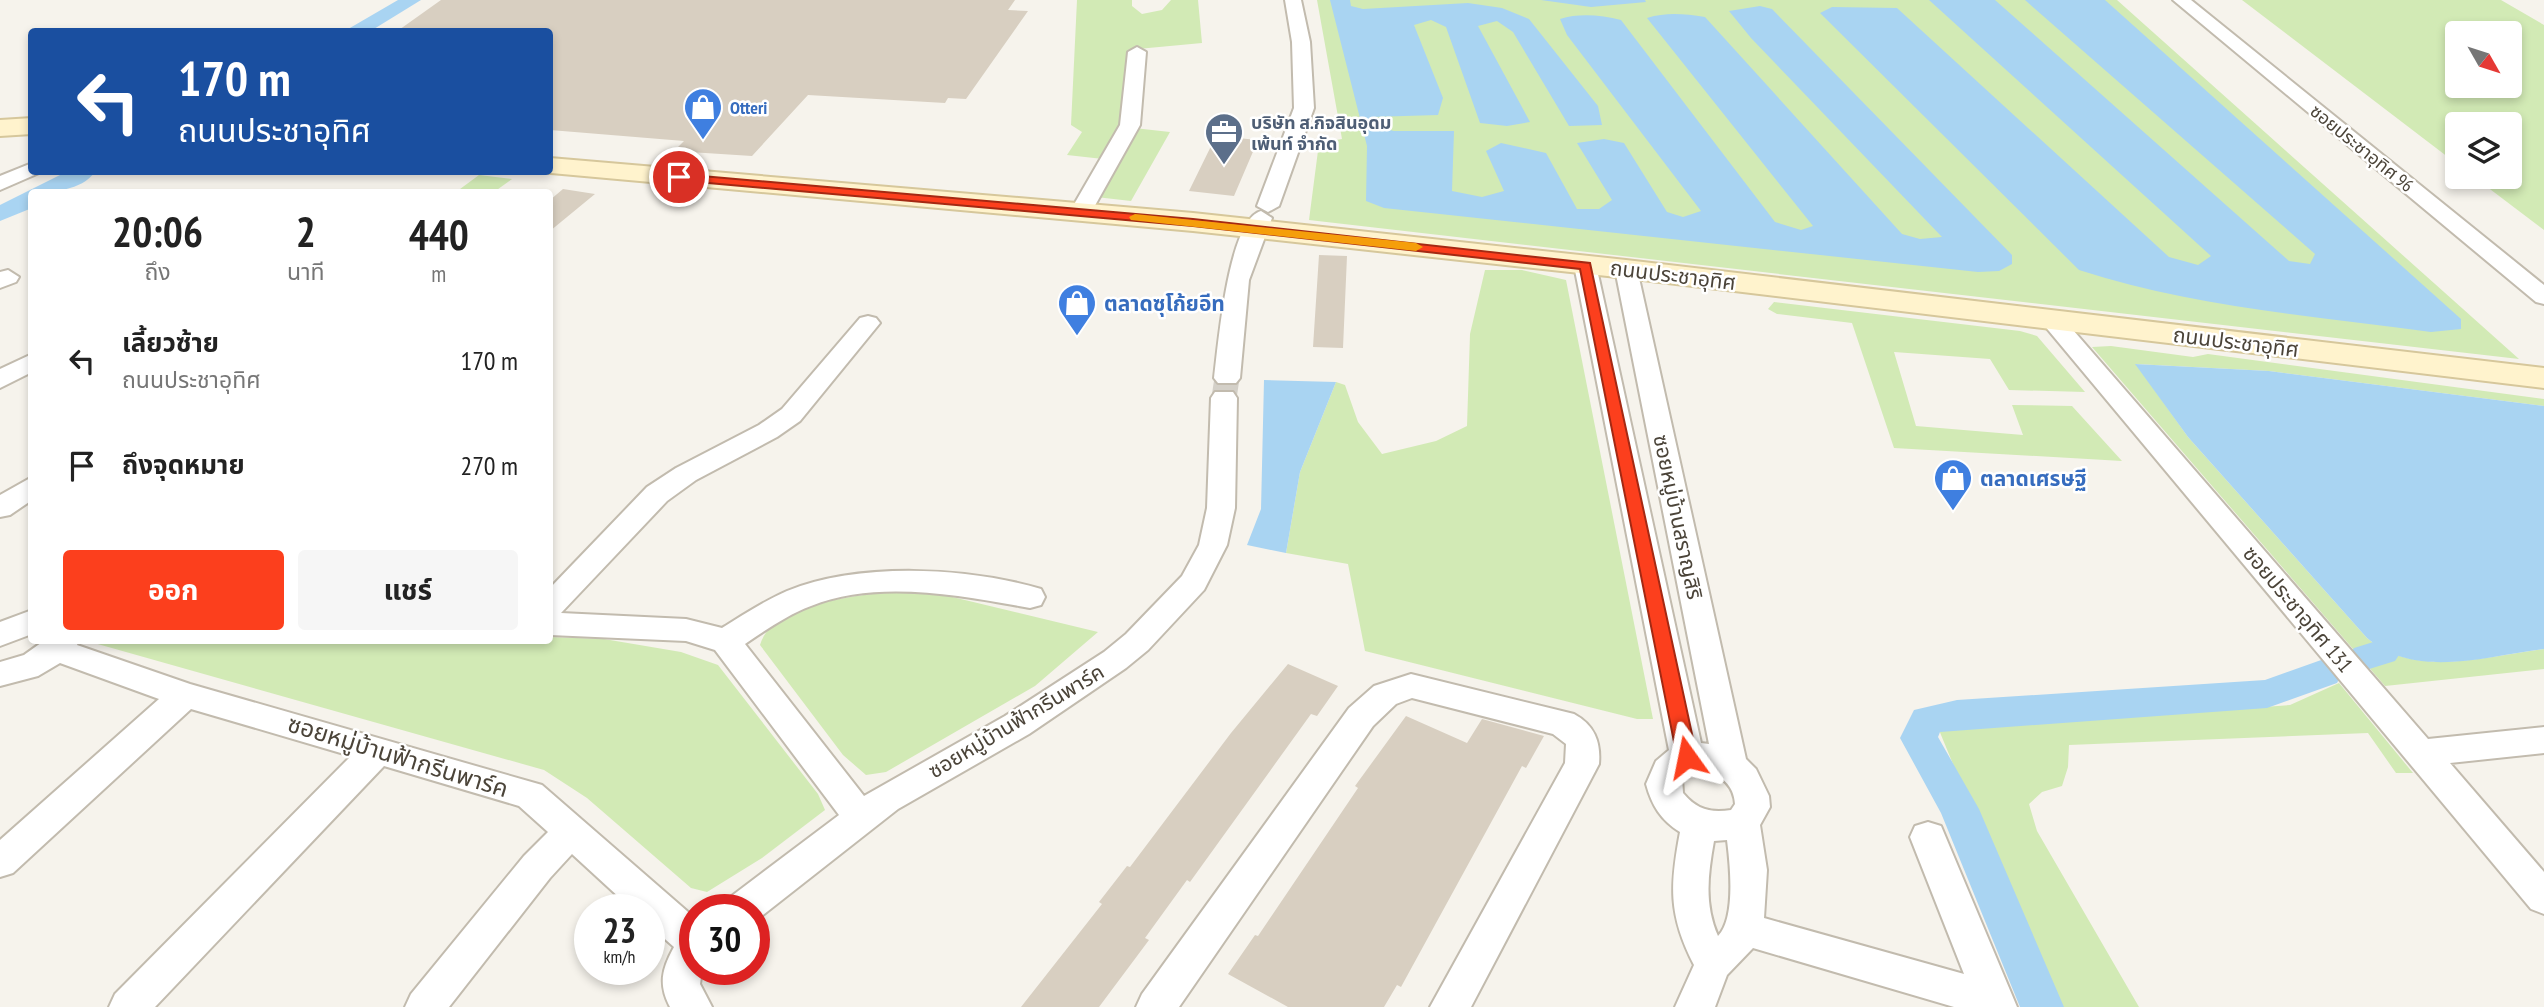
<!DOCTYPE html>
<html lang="th">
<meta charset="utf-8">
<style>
body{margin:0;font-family:"PT Sans Narrow","Noto Sans Thai",sans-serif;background:#f6f6f6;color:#222;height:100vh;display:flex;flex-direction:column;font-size:26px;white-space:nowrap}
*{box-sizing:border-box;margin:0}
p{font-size:23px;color:#767676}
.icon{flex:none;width:38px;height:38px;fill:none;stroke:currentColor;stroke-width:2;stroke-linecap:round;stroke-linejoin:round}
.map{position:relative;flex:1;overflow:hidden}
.panel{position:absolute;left:28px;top:189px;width:525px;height:455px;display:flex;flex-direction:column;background:#fff;border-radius:7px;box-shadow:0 4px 10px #0003}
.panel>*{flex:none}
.hud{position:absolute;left:28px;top:28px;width:525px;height:147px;border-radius:7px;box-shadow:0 4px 10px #0003;background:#1a4fa0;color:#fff;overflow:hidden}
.needle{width:46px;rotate:129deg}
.controls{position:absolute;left:2445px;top:21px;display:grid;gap:14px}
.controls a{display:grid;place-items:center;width:77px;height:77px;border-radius:7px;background:#fff;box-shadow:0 4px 10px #0003;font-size:35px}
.speed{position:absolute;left:574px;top:894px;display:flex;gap:14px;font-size:35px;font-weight:700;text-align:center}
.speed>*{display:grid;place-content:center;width:91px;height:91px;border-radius:50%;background:#fff;box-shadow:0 4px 10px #0003;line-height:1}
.speed small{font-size:18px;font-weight:400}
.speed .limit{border:10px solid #d22;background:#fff;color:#111}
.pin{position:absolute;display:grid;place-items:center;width:60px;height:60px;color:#fff;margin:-30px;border:4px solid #fff;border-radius:50%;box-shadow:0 2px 7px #0007}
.me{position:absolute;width:77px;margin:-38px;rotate:348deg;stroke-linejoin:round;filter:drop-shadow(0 0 5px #0008)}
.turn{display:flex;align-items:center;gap:24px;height:147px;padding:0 35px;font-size:32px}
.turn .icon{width:91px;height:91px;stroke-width:2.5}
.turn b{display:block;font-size:49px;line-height:60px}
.eta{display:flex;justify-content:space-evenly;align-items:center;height:119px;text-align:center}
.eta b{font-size:42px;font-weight:700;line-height:49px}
.primary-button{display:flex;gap:14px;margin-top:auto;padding:14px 35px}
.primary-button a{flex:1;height:80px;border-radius:7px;background:#fc3f1d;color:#fff;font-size:28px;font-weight:700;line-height:80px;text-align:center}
.primary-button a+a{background:#f6f6f6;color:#222}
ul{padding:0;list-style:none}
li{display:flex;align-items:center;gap:21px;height:105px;padding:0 35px}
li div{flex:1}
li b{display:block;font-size:26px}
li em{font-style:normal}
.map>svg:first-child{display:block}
.green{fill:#d2eab5;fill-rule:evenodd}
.water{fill:#a9d4f2}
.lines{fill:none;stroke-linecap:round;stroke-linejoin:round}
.canal{fill:#a9d4f2;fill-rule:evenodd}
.building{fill:#d8cfc1}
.street-tunnel{stroke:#d4d0c8;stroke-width:25;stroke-dasharray:25 13;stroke-linecap:butt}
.street-casing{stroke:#c2bbae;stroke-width:4}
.secondary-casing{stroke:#d6c79b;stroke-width:4}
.street{fill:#fff;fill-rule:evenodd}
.secondary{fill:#fff3cd;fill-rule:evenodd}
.route{fill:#fc3f1d;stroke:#a42913;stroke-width:2}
.slow{fill:#f59e0b}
.labels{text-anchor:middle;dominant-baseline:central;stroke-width:5;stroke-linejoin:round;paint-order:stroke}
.far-shop-label{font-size:18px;font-weight:bold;fill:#366cbe;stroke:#fff;text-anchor:start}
.far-service-label{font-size:18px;font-weight:bold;fill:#4e5e75;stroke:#fff;text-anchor:start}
.far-street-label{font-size:18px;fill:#4b4439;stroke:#fff}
.street-label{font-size:21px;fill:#4b4439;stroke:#fff}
.shop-label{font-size:21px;font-weight:bold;fill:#366cbe;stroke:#fff;text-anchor:start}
.near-street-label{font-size:24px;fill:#4b4439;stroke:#fff}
</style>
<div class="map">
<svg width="2544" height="1007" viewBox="0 0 2544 1007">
<rect width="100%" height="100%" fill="#f6f3ec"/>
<path class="green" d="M1077 0H1132V6L1142 14 1162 10 1171 0H1198L1202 43 1127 50 1123 123 1103 159 1067 155 1082 132 1071 125Z
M1317 0H2117L2519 359 1309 220 1319 143 1342 139Z
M2242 0H2501L2544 25V230L2474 177H2510V124H2457V164ZM2457 33H2510V86H2457Z
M1134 128 1170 132 1131 201 1096 197Z
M479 175 512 179 494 192H456Z
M1485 270H1522L1566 280 1653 719H1637L1365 651 1348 564 1286 553 1300 472 1336 382 1345 385 1358 422 1382 454 1436 441 1467 426 1470 334Z
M1774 302 2020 331 2037 336 2085 392 2009 390 1990 359 1894 352 1916 426 2023 435 2012 405 2072 406 2122 461 1894 448 1852 323 1777 314 1768 309Z
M2111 346 2193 357 2208 354 2544 399V406L2269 371 2136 364 2188 437 2367 638C2416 679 2486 656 2544 649V669L2385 686 2092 347Z
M919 589 1098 632 1035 686 886 772 866 775 843 755 760 645C773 599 879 593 919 589Z
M550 637 604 639 681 652 718 665 818 794 825 810 762 858 707 892 691 888 587 798 544 770 87 641 550 640Z
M2339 683 2413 773H2396L2368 733 2069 745 2068 767 2062 786 2042 792 2029 804 2037 831 2139 1007H2053L1939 730 2290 705Z"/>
<path class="water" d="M1330 0H1350L1351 6 1363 9 1468 3 1502 8 1529 19 1598 106 1602 125 1569 126 1513 32 1497 21 1478 26 1530 122 1507 126 1480 123 1446 27 1431 20 1414 25 1443 98 1438 115 1371 117 1377 127 1394 131H1454L1452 191 1482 197 1504 191 1486 151 1501 143 1546 153 1577 209H1599L1612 200 1577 143 1604 139 1624 143 1667 212 1683 217 1701 211 1567 35 1560 19C1579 13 1601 15 1621 20L1775 222 1801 230 1813 226 1647 18C1667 12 1684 14 1705 17L1902 234 1920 239 1942 237 1751 38 1729 11 1760 6 1772 9 2012 255V264L1999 271 1978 272 1384 208 1366 201 1367 146Z
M1541 0H1645L1646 2 1591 7Z
M1929 0H1995L2289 261 2310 264 2315 254 2025 0H2105L2461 319V329L2431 332C2313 316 2192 307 2079 270L1820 13 1832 7 1897 8 2169 257 2198 265 2211 256Z
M2135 364 2269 371 2544 406V649C2486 656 2416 680 2367 638L2188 437Z
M1264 380 1336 382 1300 472 1286 553 1247 545 1261 509Z"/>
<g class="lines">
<path class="canal" d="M398 0H421L369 32H343Z
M66 172H95C81 191 52 192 32 192V208L0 221V205Z
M2383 639 2395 643 2401 652 2395 661 2366 670 2354 666 2348 657 2354 648Z
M2324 659 2337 663 2342 673 2337 683 2267 708 1940 732 1938 737 1979 809 2064 1007H2020L1941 813 1900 738 1914 710 1957 700 2265 680Z"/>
</g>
<path class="building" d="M441 0H1015L1008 10 1028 11 966 99 948 98 945 103 808 95 752 156 674 151 684 141 550 130V32H396Z
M1216 136 1258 140 1234 196 1189 191Z
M563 189 595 194 550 231V200Z
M1319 255 1347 256 1343 348 1313 347Z
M1288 664 1338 686 1317 716 1311 714 1190 882 1187 880 1145 938 1149 940 1099 1007H1021L1102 904 1099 902 1127 866 1130 867 1231 733Z
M1406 716 1467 743 1482 719 1544 736 1526 768 1522 766 1401 987 1397 985 1384 1007H1288L1228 974 1255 935 1258 936 1358 788 1355 786Z"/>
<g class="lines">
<path class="street-tunnel" d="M1224 398 1227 378"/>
<defs>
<path id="street" d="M1285 0H1301L1310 42 1314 108 1279 206 1268 212 1257 206 1294 108 1292 42Z
M2173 0H2191L2544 285V304L2536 302Z
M1137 47 1146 52 1140 125 1088 218H1072L1069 213 1120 125 1128 52Z
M32 163V172L39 173 0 190V176Z
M1261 211 1272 218 1249 280 1240 378 1236 383H1218L1214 378C1218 347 1228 220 1261 211Z
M1585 258 1596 265 1701 743 1709 744 1615 269 1626 262 1637 269 1746 759 1756 769 1769 796 1770 807 1760 825 1767 870 1764 918 1964 974 1910 837 1915 826 1928 822 1941 826 2017 1007H1954L1753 948 1727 975 1715 1007H1675L1694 965C1668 915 1670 885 1680 832 1661 820 1652 806 1646 784L1656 761 1669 750 1574 265ZM1703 769C1721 775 1734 785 1735 804L1731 810C1711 813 1697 810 1683 793L1682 778 1690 772ZM1727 840C1730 864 1736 918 1718 936 1704 904 1708 874 1714 841Z
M8 270 19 277 16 282 0 288V272Z
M2052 313 2060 315 2428 739 2544 727V753L2450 763 2544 872V914L2531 909 2044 325 2040 320 2044 315Z
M868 316 876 318 880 323 800 421 777 437 696 480 667 501 561 613 686 619 722 628C743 615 764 601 787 591 859 562 967 567 1041 589L1045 597 1041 605 1030 608C962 596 878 579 811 606 787 615 766 630 745 644L864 796 1005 716 1104 652 1126 634 1182 576 1199 545 1207 508 1211 398 1215 392H1233L1237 398 1235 508 1227 545 1204 590 1148 650 1126 668 1029 734 898 809 754 922V910H724L729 898 839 815 715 650 686 641 550 635V588L647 487 676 468 759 425 782 409 860 318Z
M32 354V372L0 388V369Z
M32 477V500L10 515 0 517V495Z
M32 610V634L0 646V622Z
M45 640H79L77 645 190 684 542 785 695 918V970H702L700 984 712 1007H670C658 984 662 969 674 947L649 925V910H633L572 854 550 878 449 1007H405L411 994 524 856 548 832 519 806 384 766 155 1007H109L115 994 351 756 191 709 13 873 0 877V840L159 699 60 663 38 676 0 686V662L24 655Z
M1411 674 1574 714C1594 725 1601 741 1599 764L1471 1007H1430L1565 763 1566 744 1553 734 1412 698 1396 704 1373 726 1179 1007H1136L1142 994 1349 708 1374 686Z"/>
<path id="secondary" d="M32 118V134L0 136V120Z
M550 158 1193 213 1626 260 2544 368V388L1626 278 1193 231 540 172H550Z"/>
</defs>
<use href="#street" class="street-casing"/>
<use href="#secondary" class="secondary-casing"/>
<use href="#street" class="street"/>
<use href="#secondary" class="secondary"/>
</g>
<path class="route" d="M679 174 1193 219 1590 263 1697 757 1694 762H1680L1677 757 1580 269 1193 226 675 180 673 177Z"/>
<path class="slow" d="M1135 214 1416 243 1423 247 1416 251 1131 220 1129 217Z"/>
<defs>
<symbol id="shop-pin" viewBox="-11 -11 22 30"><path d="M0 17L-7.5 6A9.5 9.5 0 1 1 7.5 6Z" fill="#3f7fe0" stroke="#fff"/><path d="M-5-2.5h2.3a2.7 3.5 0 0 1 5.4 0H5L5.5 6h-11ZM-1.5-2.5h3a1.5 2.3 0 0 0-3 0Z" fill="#fff"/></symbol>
<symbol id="office-pin" viewBox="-11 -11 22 30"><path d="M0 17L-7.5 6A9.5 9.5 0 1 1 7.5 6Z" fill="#5c6f8a" stroke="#fff"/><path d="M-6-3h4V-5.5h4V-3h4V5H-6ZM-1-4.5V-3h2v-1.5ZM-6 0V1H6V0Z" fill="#fff"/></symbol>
</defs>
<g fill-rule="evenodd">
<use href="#shop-pin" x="681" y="85" width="44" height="60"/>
<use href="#office-pin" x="1202" y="110" width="44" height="60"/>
<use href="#shop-pin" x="1055" y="281" width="44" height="60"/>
<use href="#shop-pin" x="1931" y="456" width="44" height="60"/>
</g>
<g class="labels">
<g class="far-shop-label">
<text x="730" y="107">Otteri</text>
</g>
<g class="far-service-label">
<text x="1251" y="122">บริษัท ส.กิจสินอุดม<tspan x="1251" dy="21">เพ้นท์ จำกัด</tspan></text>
</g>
<g class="far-street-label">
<text transform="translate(2362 148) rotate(39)">ซอยประชาอุทิศ 96</text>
</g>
<g class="street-label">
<text transform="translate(1673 275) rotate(7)">ถนนประชาอุทิศ</text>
<text transform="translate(2236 342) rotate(7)">ถนนประชาอุทิศ</text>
<text transform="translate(1678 517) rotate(78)">ซอยหมู่บ้านสราญสิริ</text>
<text transform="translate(2298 609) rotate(50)">ซอยประชาอุทิศ 131</text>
<text transform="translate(1016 721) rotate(-31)">ซอยหมู่บ้านฟ้ากรีนพาร์ค</text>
</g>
<g class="shop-label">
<text x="1104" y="303">ตลาดซุโก้ยอีท</text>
<text x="1980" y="478">ตลาดเศรษฐี</text>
</g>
<g class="near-street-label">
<text transform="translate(398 756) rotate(17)">ซอยหมู่บ้านฟ้ากรีนพาร์ค</text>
</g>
</g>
</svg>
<div class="controls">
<a><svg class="needle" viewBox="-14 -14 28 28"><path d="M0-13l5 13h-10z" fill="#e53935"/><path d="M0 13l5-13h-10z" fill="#767676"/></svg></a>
<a><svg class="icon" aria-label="layers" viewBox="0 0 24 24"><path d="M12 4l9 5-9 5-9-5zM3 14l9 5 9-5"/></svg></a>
</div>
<div class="speed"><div>23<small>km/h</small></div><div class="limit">30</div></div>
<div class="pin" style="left:679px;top:177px;background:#d93025"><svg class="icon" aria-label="arrive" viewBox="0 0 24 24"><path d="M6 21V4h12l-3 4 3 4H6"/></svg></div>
<svg class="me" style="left:1687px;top:757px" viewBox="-20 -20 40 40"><path d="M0-17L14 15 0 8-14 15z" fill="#fc3f1d" stroke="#fff" stroke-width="4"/></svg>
<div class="hud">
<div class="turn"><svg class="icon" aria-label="left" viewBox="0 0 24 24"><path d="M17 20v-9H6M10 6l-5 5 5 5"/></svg><div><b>170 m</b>ถนนประชาอุทิศ</div></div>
</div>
<section class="panel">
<div class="eta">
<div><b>20:06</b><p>ถึง</p></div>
<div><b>2</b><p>นาที</p></div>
<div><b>440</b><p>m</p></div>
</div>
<ul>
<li><svg class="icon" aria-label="left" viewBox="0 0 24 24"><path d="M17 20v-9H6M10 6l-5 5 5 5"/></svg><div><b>เลี้ยวซ้าย</b><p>ถนนประชาอุทิศ</p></div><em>170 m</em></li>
<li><svg class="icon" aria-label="arrive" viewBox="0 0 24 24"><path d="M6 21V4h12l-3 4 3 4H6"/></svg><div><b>ถึงจุดหมาย</b></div><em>270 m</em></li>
</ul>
<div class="primary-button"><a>ออก</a><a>แชร์</a></div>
</section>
</div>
